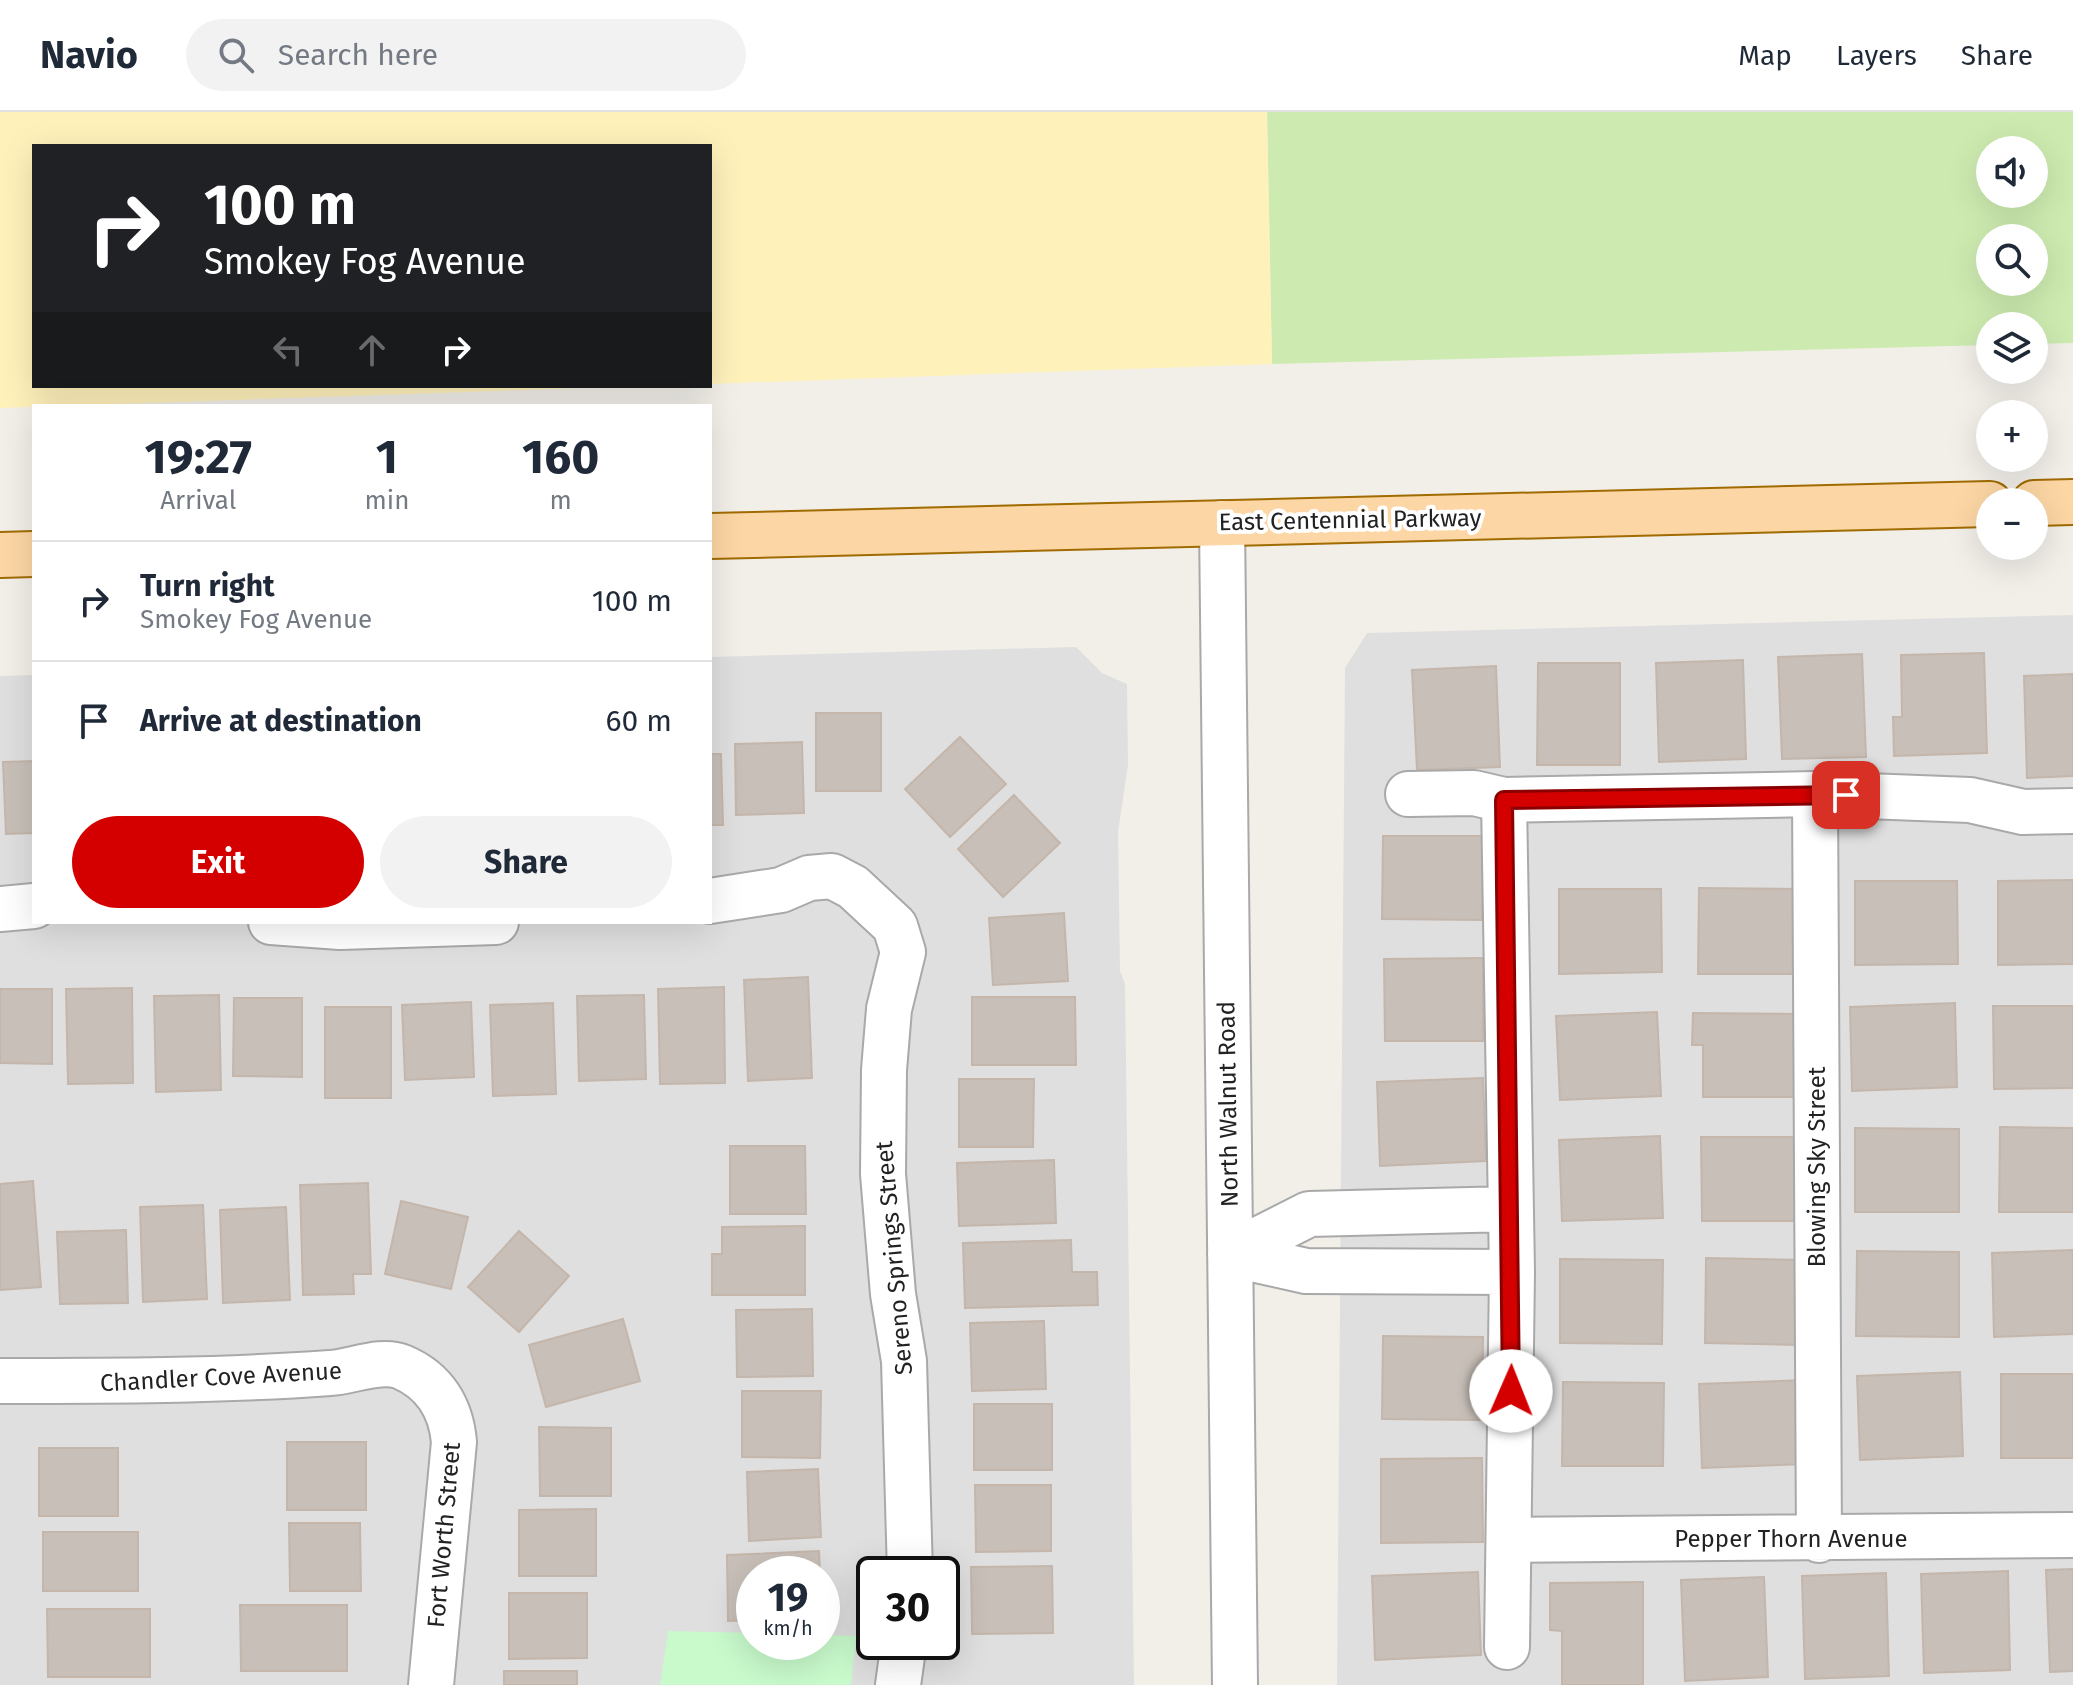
<!DOCTYPE html>
<meta charset="utf-8">
<style>
body{margin:0;font-family:"Fira Sans",sans-serif;background:#f2f2f3;color:#1f2937;height:100vh;display:flex;flex-direction:column;font-size:30px;white-space:nowrap}
*{box-sizing:border-box;margin:0}
p{font-size:26px;color:#747a83}
.icon{flex:none;width:44px;height:44px;fill:none;stroke:currentColor;stroke-width:2;stroke-linecap:round;stroke-linejoin:round}
.map{position:relative;flex:1;overflow:hidden}
.side{position:absolute;left:32px;top:292px;width:680px;height:520px;display:flex;flex-direction:column;background:#fff;border-radius:0px;box-shadow:0 8px 32px #0002}
.side>*{flex:none}
.top-card{position:absolute;left:32px;top:32px;width:680px;height:244px;border-radius:0px;box-shadow:0 8px 32px #0002;background:#202124;color:#fff;overflow:hidden}
.controls{position:absolute;left:1976px;top:24px;display:grid;gap:16px}
.controls a{display:grid;place-items:center;width:72px;height:72px;border-radius:50%;background:#fff;box-shadow:0 8px 32px #0002;font-size:40px}
.speed{position:absolute;left:736px;top:1444px;display:flex;gap:16px;font-size:40px;font-weight:700;text-align:center}
.speed>*{display:grid;place-content:center;width:104px;height:104px;border-radius:50%;background:#fff;box-shadow:0 8px 32px #0002;line-height:1}
.speed small{font-size:20px;font-weight:400}
.speed .limit{border:4px solid #111;border-radius:12px;background:#fff;color:#111}
.pin{position:absolute;display:grid;place-items:center;width:68px;height:68px;color:#fff;margin:-34px;border-radius:16px;box-shadow:0 4px 12px #0006}
.me{position:absolute;width:88px;margin:-44px;rotate:1deg;stroke-linejoin:round;filter:drop-shadow(0 0 6px #0008)}
.turn{display:flex;align-items:center;gap:28px;height:168px;padding:0 40px;font-size:36px}
.turn .icon{width:104px;height:104px;stroke-width:2.5}
.turn b{display:block;font-size:56px;line-height:68px}
.lanes{display:flex;align-items:center;height:76px;padding:0 40px;background:#0003;justify-content:center;gap:40px;direction:ltr}
.lanes .off{opacity:.35}
.eta{display:flex;justify-content:space-evenly;align-items:center;height:136px;text-align:center}
.eta b{font-size:48px;font-weight:700;line-height:56px}
.button{display:flex;gap:16px;margin-top:auto;padding:16px 40px}
.button a{flex:1;height:92px;border-radius:48px;background:#d40000;color:#fff;font-size:32px;font-weight:700;line-height:92px;text-align:center}
.button a+a{background:#f2f2f3;color:#1f2937}
ul{padding:0;list-style:none}
li{display:flex;align-items:center;gap:24px;height:120px;padding:0 40px;border-top:2px solid #e0e1e3}
li div{flex:1}
li b{display:block;font-size:30px}
li em{font-style:normal}
header{display:flex;align-items:center;gap:48px;box-sizing:border-box;height:112px;padding:0 40px;background:#fff;border-bottom:2px solid #e0e1e3}
header strong{font-size:38px}
nav{display:flex;gap:44px;margin-inline-start:auto;font-size:28px}
.search{width:560px;height:72px;background:#f2f2f3;display:flex;align-items:center;gap:20px;box-sizing:border-box;padding:0 28px;border-radius:44px;color:#747a83;font-size:30px}
.map>svg:first-child{display:block}
.residential{fill:#e0dfdf;fill-rule:evenodd}
.grass{fill:#cdebb0;fill-rule:evenodd}
.sand{fill:#fff1ba}
.park{fill:#c8facc}
.building{fill:#c7bfb8;stroke:#c4b6ab;stroke-width:2}
.lines{fill:none;stroke-linecap:round;stroke-linejoin:round}
.minor-casing{stroke:#a9a9a9;stroke-width:48}
.major-casing{stroke:#a06b00;stroke-width:48}
.minor{stroke:#fff;stroke-width:44}
.major{stroke:#fcd6a4;stroke-width:44}
.route-casing{stroke:#8a0000;stroke-width:20}
.route{stroke:#d40000;stroke-width:14}
.labels{text-anchor:middle;dominant-baseline:central;stroke-width:8;stroke-linejoin:round;paint-order:stroke}
.street-label{font-size:24px;fill:#222;stroke:#fff}
</style>
<header>
<strong>Navio</strong>
<div class="search"><svg class="icon" aria-label="search" viewBox="0 0 24 24"><circle cx="10" cy="10" r="6"/><path d="M15 15l6 6"/></svg>Search here</div>
<nav><a>Map</a><a>Layers</a><a>Share</a></nav>
</header>
<div class="map">
<svg width="2073" height="1573" viewBox="0 0 2073 1573">
<rect width="100%" height="100%" fill="#f2efe9"/>
<path class="residential" d="M2073 503V1573H1337L1345 556 1367 521Z
M1076 535 1102 561 1127 572 1128 653 1118 720 1120 859 1125 872 1134 1573H0V564L34 563V810H710V545ZM754 1462H822V1530H754ZM874 1462H942V1530H874Z"/>
<path class="grass" d="M1267 0H2073V231L2034 232V214H1990V233L1272 252ZM1990 38H2034V82H1990ZM1990 126H2034V170H1990Z"/>
<path class="sand" d="M0 0H1267L1272 252 710 272V34H34V274H640L0 296Z"/>
<path class="park" d="M668 1519 754 1521V1530H822V1523L856 1524 851 1573H660Z"/>
<path class="building" d="M1984 541 1987 641 1894 644 1893 605H1902L1901 543Z
M1862 542 1866 645 1782 647 1778 545Z
M1743 548 1746 647 1659 650 1656 551Z
M1538 551H1620V653H1537Z
M1496 554 1500 655 1417 658 1412 558Z
M2073 562V664L2027 666 2024 564Z
M816 601H881V679H816Z
M960 625 1006 672 950 725 905 677Z
M802 630 804 701 736 703 735 632Z
M710 642H721L723 713H710Z
M34 649V721L6 722 3 650Z
M1014 683 1060 731 1003 785 958 737Z
M1383 724H1483L1482 808 1382 807Z
M2073 768V852L1998 853V769Z
M1855 769H1957L1958 852 1855 853Z
M1699 776 1801 777V862H1698Z
M1559 777H1661L1662 860 1559 862Z
M1064 801 1068 869 993 873 989 806Z
M1483 846V929H1385L1384 847Z
M808 865 812 966 748 969 744 868Z
M724 875 725 971 660 972 658 877Z
M132 876 133 971 68 972 66 877Z
M0 877H52V952L0 951Z
M219 883 221 978 156 980 154 884Z
M644 883 646 967 579 969 577 884Z
M972 885H1075L1076 953H972Z
M234 886H302V965L233 964Z
M471 890 474 965 405 968 402 893Z
M553 891 556 982 493 984 490 893Z
M1955 891 1957 975 1852 979 1850 895Z
M1993 894H2073V976L1994 977Z
M325 895H391V986H325Z
M1657 900 1661 984 1560 988 1556 904Z
M1693 901 1802 902 1801 985H1703V933H1692Z
M1483 966 1486 1049 1380 1054 1377 970Z
M959 967H1034L1033 1035H959Z
M2000 1015 2073 1016V1100H1999Z
M1855 1016 1959 1017V1100H1855Z
M1660 1024 1663 1106 1562 1109 1559 1028Z
M1701 1025H1803V1109H1702Z
M730 1034H805L806 1102H730Z
M1054 1048 1056 1111 959 1114 957 1051Z
M33 1069 41 1175 0 1178V1072Z
M368 1071 371 1162H353L354 1182 303 1183 300 1073Z
M401 1089 468 1105 451 1177 385 1162Z
M203 1093 207 1187 143 1190 140 1095Z
M286 1095 290 1188 223 1191 220 1098Z
M805 1114V1183H712V1142H722V1115Z
M126 1118 128 1191 60 1192 57 1120Z
M519 1119 569 1164 519 1220 468 1175Z
M1071 1128 1072 1160H1097L1098 1193 965 1196 963 1131Z
M2073 1138V1222L1994 1225 1992 1141Z
M1857 1139 1959 1140V1225L1856 1224Z
M1706 1146 1804 1148 1802 1233 1705 1231Z
M1560 1147 1663 1148 1662 1232 1560 1231Z
M812 1197 813 1264 737 1265 736 1198Z
M623 1207 640 1269 546 1295 529 1233Z
M1044 1209 1046 1277 972 1279 970 1211Z
M1383 1224 1483 1225 1482 1308 1382 1307Z
M1960 1260 1963 1344 1860 1348 1857 1264Z
M2001 1262H2073V1346H2001Z
M1803 1268 1806 1352 1702 1356 1699 1272Z
M1563 1270 1664 1271 1663 1354H1562Z
M742 1279H821L820 1346 742 1345Z
M974 1292H1052V1358H974Z
M539 1315 611 1316V1384H540Z
M287 1330H366V1398H287Z
M39 1336H118V1404H39Z
M1482 1346 1483 1430 1381 1431V1347Z
M818 1357 821 1425 749 1429 747 1360Z
M975 1373H1051V1439L976 1440Z
M596 1397V1464H519V1398Z
M289 1411H360L361 1479H290Z
M43 1420H138V1479H43Z
M819 1439 820 1462H754V1508L728 1509 727 1443Z
M1052 1454 1053 1521 972 1522 971 1455Z
M2073 1457V1559L2050 1560 2046 1458Z
M2008 1459 2010 1558 1924 1561 1921 1462Z
M1478 1460 1481 1543 1375 1548 1372 1464Z
M1886 1461 1889 1564 1805 1567 1802 1464Z
M1764 1465 1768 1565 1685 1569 1681 1468Z
M1643 1470V1573H1562V1519L1550 1518V1471Z
M509 1481H587V1546L509 1547Z
M240 1493H347V1559H241Z
M47 1497H150V1565H48Z
M504 1559H577V1573H504Z"/>
<g class="lines">
<defs>
<path id="minor" d="M1222 411 1235 1573
M1408 682 1474 681 1504 688 1815 682 1970 688 2023 700 2073 699
M1815 682 1819 1428
M1504 688 1512 1160 1507 1535
M710 789 781 778 809 766 832 764 853 775 895 814 903 840 889 897 884 958 883 1062 893 1182 904 1249 910 1462
M0 797 34 794
M271 810 340 815 496 810
M1230 1142 1309 1102 1511 1097
M1230 1142 1306 1159 1512 1160
M0 1269C110 1269 220 1269 330 1261 352 1260 381 1246 402 1255 435 1269 451 1296 454 1330L431 1573
M1509 1428 2073 1423
M898 1573 904 1530"/>
<path id="major" d="M2034 391 2073 390
M710 424 1990 392
M0 443 34 442"/>
</defs>
<use href="#minor" class="minor-casing"/>
<use href="#major" class="major-casing"/>
<use href="#minor" class="minor"/>
<use href="#major" class="major"/>
</g>
<g class="lines">
<defs>
<path id="route" d="M1511 1279 1504 688 1846 683"/>
</defs>
<use href="#route" class="route-casing"/>
<use href="#route" class="route"/>
</g>
<g class="labels">
<g class="street-label">
<text transform="translate(1350 408) rotate(-1)">East Centennial Parkway</text>
<text transform="translate(1228 992) rotate(-91)">North Walnut Road</text>
<text transform="translate(1817 1055) rotate(-90)">Blowing Sky Street</text>
<text transform="translate(894 1146) rotate(-95)">Sereno Springs Street</text>
<text transform="translate(221 1265) rotate(-3)">Chandler Cove Avenue</text>
<text transform="translate(444 1423) rotate(-85)">Fort Worth Street</text>
<text x="1791" y="1427">Pepper Thorn Avenue</text>
</g>
</g>
</svg>
<div class="controls">
<a><svg class="icon" aria-label="sound" viewBox="0 0 24 24"><path d="M4 9h4l5-4v14l-5-4H4zM17 9q2 3 0 6"/></svg></a>
<a><svg class="icon" aria-label="search" viewBox="0 0 24 24"><circle cx="10" cy="10" r="6"/><path d="M15 15l6 6"/></svg></a>
<a><svg class="icon" aria-label="layers" viewBox="0 0 24 24"><path d="M12 4l9 5-9 5-9-5zM3 14l9 5 9-5"/></svg></a>
<a>+</a>
<a>−</a>
</div>
<div class="speed"><div>19<small>km/h</small></div><div class="limit">30</div></div>
<div class="pin" style="left:1846px;top:683px;background:#d93025"><svg class="icon" aria-label="arrive" viewBox="0 0 24 24"><path d="M6 21V4h12l-3 4 3 4H6"/></svg></div>
<svg class="me" style="left:1511px;top:1279px" viewBox="-20 -20 40 40"><circle r="19" fill="#fff"/><path d="M0-13L10 11 0 6-10 11z" fill="#d40000"/></svg>
<div class="top-card">
<div class="turn"><svg class="icon" aria-label="right" viewBox="0 0 24 24"><path d="M7 20v-9h11M14 6l5 5-5 5"/></svg><div><b>100 m</b>Smokey Fog Avenue</div></div>
<div class="lanes"><svg class="icon off" aria-label="left" viewBox="0 0 24 24"><path d="M17 20v-9H6M10 6l-5 5 5 5"/></svg><svg class="icon off" aria-label="ahead" viewBox="0 0 24 24"><path d="M12 20V5M6 11l6-6 6 6"/></svg><svg class="icon" aria-label="right" viewBox="0 0 24 24"><path d="M7 20v-9h11M14 6l5 5-5 5"/></svg></div>
</div>
<section class="side">
<div class="eta">
<div><b>19:27</b><p>Arrival</p></div>
<div><b>1</b><p>min</p></div>
<div><b>160</b><p>m</p></div>
</div>
<ul>
<li><svg class="icon" aria-label="right" viewBox="0 0 24 24"><path d="M7 20v-9h11M14 6l5 5-5 5"/></svg><div><b>Turn right</b><p>Smokey Fog Avenue</p></div><em>100 m</em></li>
<li><svg class="icon" aria-label="arrive" viewBox="0 0 24 24"><path d="M6 21V4h12l-3 4 3 4H6"/></svg><div><b>Arrive at destination</b></div><em>60 m</em></li>
</ul>
<div class="button"><a>Exit</a><a>Share</a></div>
</section>
</div>
